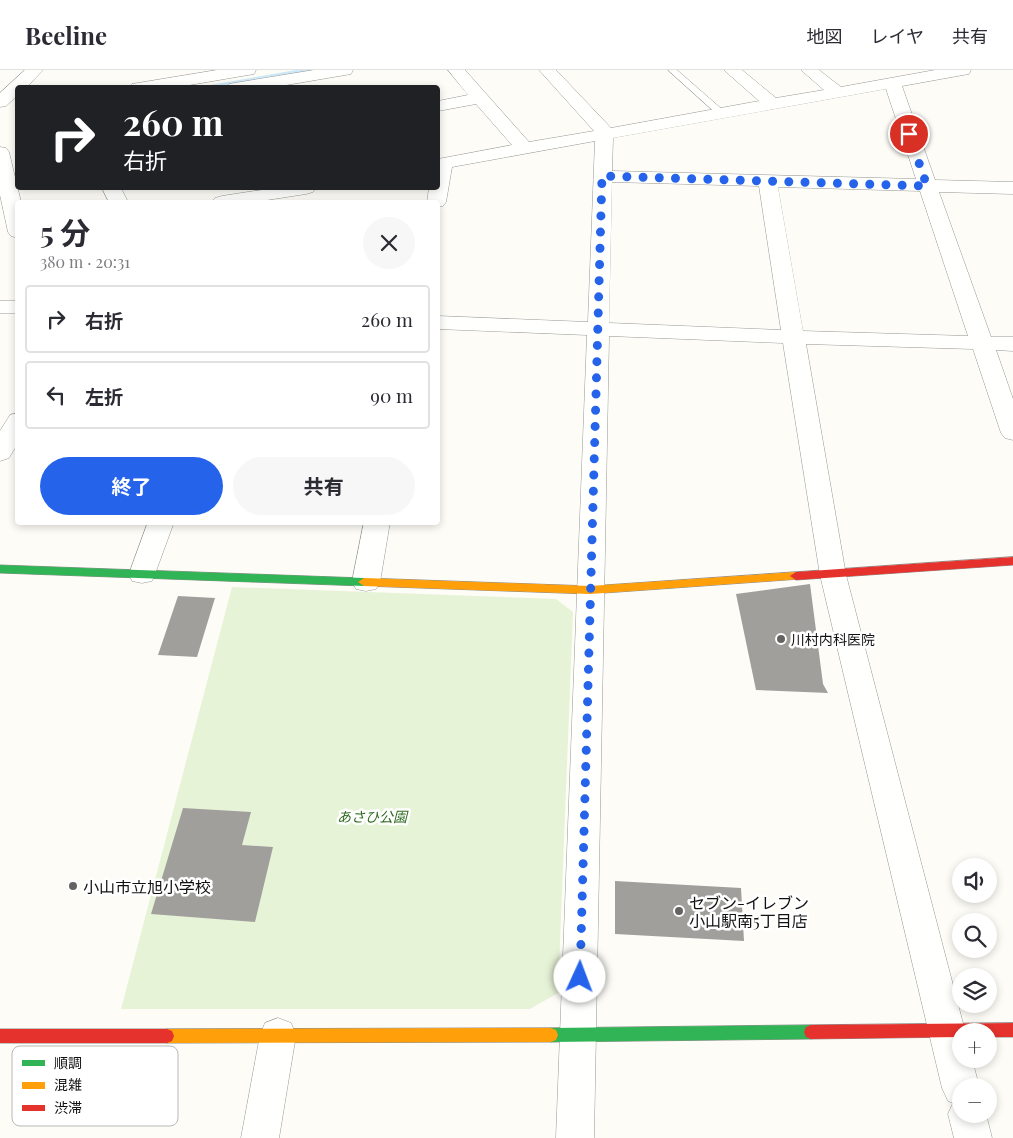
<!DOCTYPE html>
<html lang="ja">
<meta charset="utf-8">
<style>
body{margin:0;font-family:"Playfair Display","Noto Sans JP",serif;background:#f7f7f7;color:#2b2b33;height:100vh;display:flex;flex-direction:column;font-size:19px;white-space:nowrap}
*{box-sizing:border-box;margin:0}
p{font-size:16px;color:#7c7c81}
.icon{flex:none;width:28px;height:28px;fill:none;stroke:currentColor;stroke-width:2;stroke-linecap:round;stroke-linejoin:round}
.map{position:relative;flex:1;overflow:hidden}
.drawer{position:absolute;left:15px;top:130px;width:425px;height:325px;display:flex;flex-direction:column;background:#fff;border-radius:5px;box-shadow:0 2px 8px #0003}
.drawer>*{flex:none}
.banner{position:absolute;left:15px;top:15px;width:425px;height:105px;border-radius:5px;box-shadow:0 2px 8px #0003;background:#202124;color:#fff;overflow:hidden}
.buttons{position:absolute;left:952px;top:788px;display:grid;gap:10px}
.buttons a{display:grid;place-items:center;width:45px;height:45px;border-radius:50%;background:#fff;box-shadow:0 2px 8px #0003;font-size:25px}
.pin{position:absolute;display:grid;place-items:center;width:42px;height:42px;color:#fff;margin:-21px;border:2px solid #fff;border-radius:50%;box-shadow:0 1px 5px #0007}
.me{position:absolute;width:55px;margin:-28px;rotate:2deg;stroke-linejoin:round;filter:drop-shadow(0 0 4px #0008)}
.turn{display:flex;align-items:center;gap:18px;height:105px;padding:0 25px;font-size:22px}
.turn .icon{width:65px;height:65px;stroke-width:2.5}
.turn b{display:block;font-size:35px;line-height:42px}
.round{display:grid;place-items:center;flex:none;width:52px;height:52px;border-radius:26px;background:#f7f7f7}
.head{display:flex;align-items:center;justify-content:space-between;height:85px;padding:0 25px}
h1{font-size:30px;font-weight:700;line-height:38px}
.primary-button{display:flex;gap:10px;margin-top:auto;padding:10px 25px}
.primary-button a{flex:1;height:58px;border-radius:30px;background:#2563eb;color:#fff;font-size:20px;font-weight:700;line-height:58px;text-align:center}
.primary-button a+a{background:#f7f7f7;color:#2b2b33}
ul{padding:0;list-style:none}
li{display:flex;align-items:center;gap:15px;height:68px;margin:0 10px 8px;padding:0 15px;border:2px solid #e1e1e2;border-radius:5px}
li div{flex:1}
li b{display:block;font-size:19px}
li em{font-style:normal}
header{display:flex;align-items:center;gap:30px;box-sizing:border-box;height:70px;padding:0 25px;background:#fff;border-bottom:1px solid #e1e1e2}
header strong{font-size:24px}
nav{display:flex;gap:28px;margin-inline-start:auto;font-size:18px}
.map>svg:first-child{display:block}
.green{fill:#e7f3d7}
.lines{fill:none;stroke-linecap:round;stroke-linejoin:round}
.stream{fill:#cde8f7;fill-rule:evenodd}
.building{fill:#a19f9c}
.lane-casing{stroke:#979795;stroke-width:1}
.street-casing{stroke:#979795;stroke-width:1}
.fast-casing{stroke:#8e8d8b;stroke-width:1}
.slow-casing{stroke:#8e8d8b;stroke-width:1}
.jam-casing{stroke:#8e8d8b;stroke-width:1}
.lane{fill:#fffffe;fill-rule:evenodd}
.street{fill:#fffffe;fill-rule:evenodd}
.fast{fill:#30b455;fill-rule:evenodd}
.slow{fill:#ff9f0a;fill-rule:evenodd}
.jam{fill:#e5322d;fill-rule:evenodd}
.route{stroke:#2563eb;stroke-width:9;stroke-dasharray:0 16.2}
.poi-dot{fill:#646362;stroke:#fff;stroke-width:2}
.labels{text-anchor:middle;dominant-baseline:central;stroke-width:5;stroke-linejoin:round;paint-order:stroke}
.poi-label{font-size:14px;fill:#111;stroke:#fff;text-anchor:start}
.park-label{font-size:14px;font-style:italic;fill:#2f6b1f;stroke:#fff}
.near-poi-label{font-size:16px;fill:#111;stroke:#fff;text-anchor:start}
.key{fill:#fff;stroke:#b8b8b8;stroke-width:1}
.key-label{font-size:14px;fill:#111}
</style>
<header>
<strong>Beeline</strong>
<nav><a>地図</a><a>レイヤ</a><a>共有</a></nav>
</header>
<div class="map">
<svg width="1013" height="1068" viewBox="0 0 1013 1068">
<rect width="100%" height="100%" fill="#fdfcf7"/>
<path class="green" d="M232 517 556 529 573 542 558 923 530 939H121Z"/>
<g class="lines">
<path class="stream" d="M296 0H310L307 2 210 18H193Z"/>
</g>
<path class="building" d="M810 514 823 614 828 623 756 620 736 524Z
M178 526 215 528 197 587 158 585Z
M183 738 251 742 242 775 273 777 255 852 151 844Z
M615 811 741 818 744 871 615 864Z"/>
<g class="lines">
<defs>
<path id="lane" d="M668 0H677L724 41V45H718Z"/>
<path id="street" d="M25 0H43L26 18H18V25L6 36 0 37V23Z
M217 0H256L254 4 248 5 172 18H130L132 14 138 13Z
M314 0H353L351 4 345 5 269 18H227L229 14 235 13Z
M448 0H465L529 72 594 61 539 0H556L611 58 759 31 724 0H742L776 28 824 20 801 0H819L841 17 935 0H971L969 4 963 5 902 16 935 110 1013 112V124L939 122 991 267H1013V281L996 280 1013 329V370L1005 368 1001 363 973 279 806 274 846 505 965 961H961V989H972L979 1016H961V1044H986L992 1068H954L948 1044 953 1033 948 1031 942 1018 820 505 783 273 609 266 594 1068H556L587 265 438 259V246L588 252 595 71 452 97 446 132 443 136 438 137V132H427L429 118H438V89L512 75 476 34 438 41V31L468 25ZM886 19 916 109 612 101 613 68ZM612 112 759 116 781 260 609 253ZM778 117 920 121 968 266 803 261Z
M0 77 6 78 9 82 21 132H18V168L11 166 8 162 0 125Z
M102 118H121L128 132H109Z
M275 118H316L313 122 306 124 254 132H212L215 128 222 126Z
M0 231H18V243H0Z
M18 343V373L9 388 0 391V361L10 345Z
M148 452H174L155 504 152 511 142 513 132 511 129 504Z
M364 452H390L380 512 376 519 366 521 356 519 352 512Z
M278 948 291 953 296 965 279 1068H241L260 965 265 953Z"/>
<path id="fast" d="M0 495 364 508 370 512 364 516 0 503Z
M811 955 816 957 818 962 816 967 811 969 551 972 546 970 544 965 546 960 551 958Z"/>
<path id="slow" d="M796 502 802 506 800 509 590 524 364 516 358 512 364 508 590 516Z
M551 958 556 960 558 965 556 970 551 972 167 973 162 971 160 966 162 961 167 959Z"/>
<path id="jam" d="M1013 487V495L796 510 790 506 796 502Z
M1013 953V967H989V961H961V967L811 969 806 967 804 962 806 957 811 955Z
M0 959H167L172 961 174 966 172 971 167 973H0Z"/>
</defs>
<use href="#lane" class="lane-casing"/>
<use href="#street" class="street-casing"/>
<use href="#fast" class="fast-casing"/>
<use href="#slow" class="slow-casing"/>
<use href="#jam" class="jam-casing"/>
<use href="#lane" class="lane"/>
<use href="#street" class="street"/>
<use href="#fast" class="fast"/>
<use href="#slow" class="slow"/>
<use href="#jam" class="jam"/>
</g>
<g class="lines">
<path class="route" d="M580 907 602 106 927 116 909 64"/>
</g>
<g class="poi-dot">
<circle cx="781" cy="569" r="5"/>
<circle cx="73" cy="816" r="5"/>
<circle cx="679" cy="841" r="5"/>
</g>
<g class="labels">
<g class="poi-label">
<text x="791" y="569">川村内科医院</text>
</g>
<g class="park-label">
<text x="372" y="746">あさひ公園</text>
</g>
<g class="near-poi-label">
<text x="83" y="816">小山市立旭小学校</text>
<text x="689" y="832">セブン-イレブン<tspan x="689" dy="18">小山駅南5丁目店</tspan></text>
</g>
</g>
<rect x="12" y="976" width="166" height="80" rx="8" class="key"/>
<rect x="22" y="990" width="23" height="6" fill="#30b455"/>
<rect x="22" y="1012" width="23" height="7" fill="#ff9f0a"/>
<rect x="22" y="1035" width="23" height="6" fill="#e5322d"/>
<g class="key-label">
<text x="54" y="998">順調</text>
<text x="54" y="1020">混雑</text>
<text x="54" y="1043">渋滞</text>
</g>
</svg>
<div class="buttons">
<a><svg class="icon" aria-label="sound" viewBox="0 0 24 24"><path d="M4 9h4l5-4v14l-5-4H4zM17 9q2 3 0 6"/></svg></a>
<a><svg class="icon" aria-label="search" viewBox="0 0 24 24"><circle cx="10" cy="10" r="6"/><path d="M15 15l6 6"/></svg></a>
<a><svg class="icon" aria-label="layers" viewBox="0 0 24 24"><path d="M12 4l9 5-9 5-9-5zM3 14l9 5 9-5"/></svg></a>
<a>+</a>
<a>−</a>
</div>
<div class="pin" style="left:909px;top:64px;background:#d93025"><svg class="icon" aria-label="arrive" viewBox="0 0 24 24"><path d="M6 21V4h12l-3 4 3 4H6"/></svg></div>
<svg class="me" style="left:580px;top:907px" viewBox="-20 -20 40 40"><circle r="19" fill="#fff"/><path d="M0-13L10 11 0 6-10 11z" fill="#2563eb"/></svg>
<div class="banner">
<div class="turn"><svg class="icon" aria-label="right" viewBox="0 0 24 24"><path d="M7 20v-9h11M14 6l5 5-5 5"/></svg><div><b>260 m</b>右折</div></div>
</div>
<section class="drawer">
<div class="head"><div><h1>5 分</h1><p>380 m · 20:31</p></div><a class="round"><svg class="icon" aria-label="close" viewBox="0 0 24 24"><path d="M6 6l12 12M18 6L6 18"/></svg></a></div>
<ul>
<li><svg class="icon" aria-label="right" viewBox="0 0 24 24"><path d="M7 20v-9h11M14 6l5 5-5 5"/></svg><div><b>右折</b></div><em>260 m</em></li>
<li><svg class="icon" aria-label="left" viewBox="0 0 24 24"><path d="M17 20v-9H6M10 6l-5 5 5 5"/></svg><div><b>左折</b></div><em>90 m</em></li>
</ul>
<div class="primary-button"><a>終了</a><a>共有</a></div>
</section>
</div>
